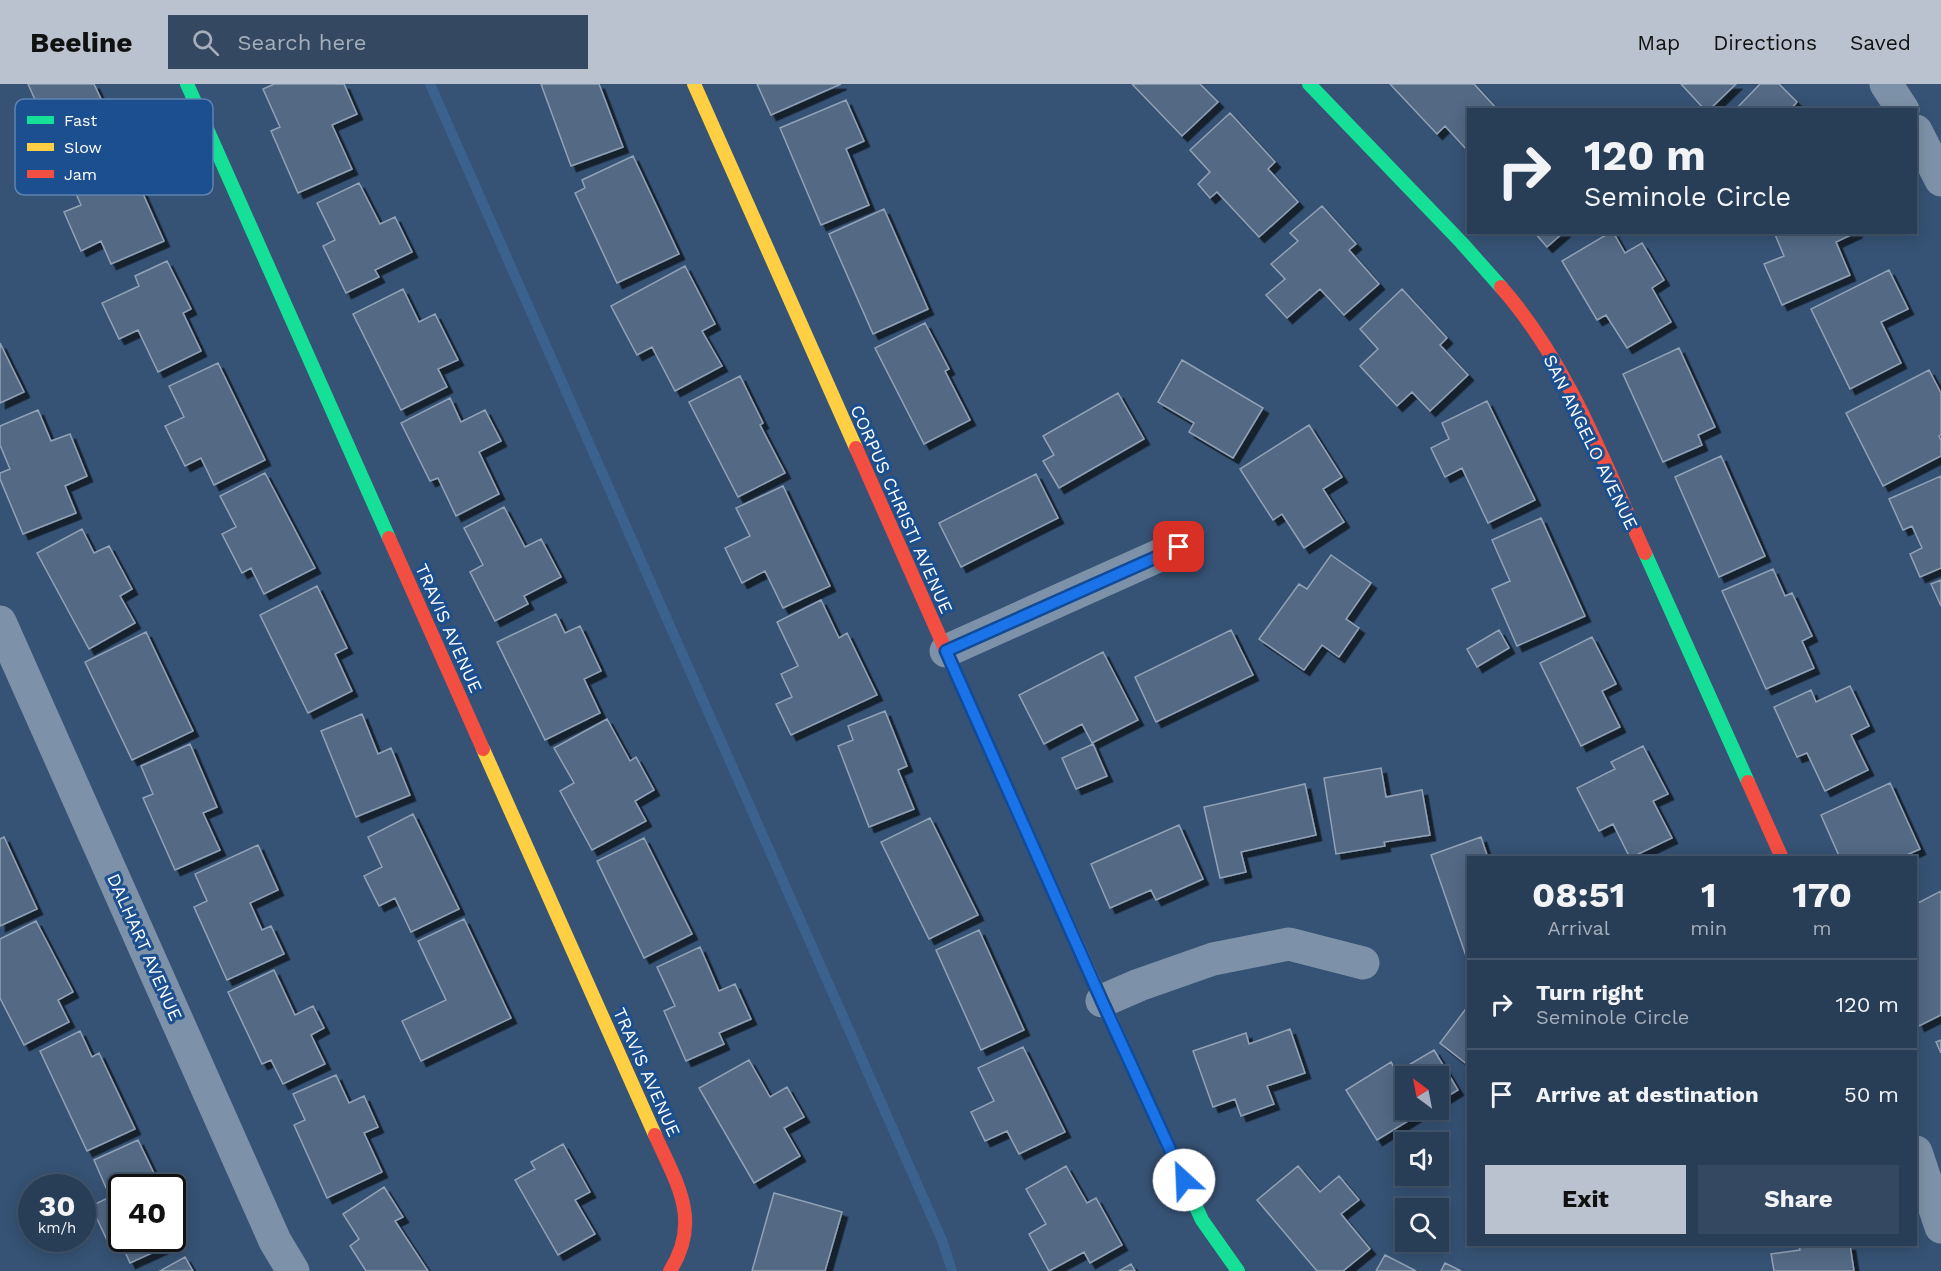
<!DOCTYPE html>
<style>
body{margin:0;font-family:"Work Sans",sans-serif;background:#344961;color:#f1f3f6;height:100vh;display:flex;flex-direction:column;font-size:22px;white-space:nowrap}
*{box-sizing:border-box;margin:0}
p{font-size:20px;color:#a5aeba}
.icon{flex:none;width:33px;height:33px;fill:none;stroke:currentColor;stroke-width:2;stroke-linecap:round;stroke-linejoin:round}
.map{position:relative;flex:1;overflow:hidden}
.side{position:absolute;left:1467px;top:772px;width:450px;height:390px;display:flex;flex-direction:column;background:#283e57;border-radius:0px;box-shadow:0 3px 15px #0003,0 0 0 2px #44576d}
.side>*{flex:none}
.hud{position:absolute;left:1467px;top:24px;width:450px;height:126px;border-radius:0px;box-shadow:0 3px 15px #0003,0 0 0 2px #44576d;background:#283e57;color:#f1f3f6;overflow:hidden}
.needle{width:39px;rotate:328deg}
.tools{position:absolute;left:1395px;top:982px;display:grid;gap:12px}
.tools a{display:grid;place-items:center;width:54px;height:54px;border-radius:0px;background:#283e57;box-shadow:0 3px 15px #0003,0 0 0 2px #44576d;font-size:30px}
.speed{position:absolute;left:18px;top:1090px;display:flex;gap:12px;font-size:30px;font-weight:700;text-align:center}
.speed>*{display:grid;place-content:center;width:78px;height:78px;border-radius:50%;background:#283e57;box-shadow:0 3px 15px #0003,0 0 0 2px #44576d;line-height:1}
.speed small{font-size:15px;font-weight:400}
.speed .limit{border:3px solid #111;border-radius:9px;background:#fff;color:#111}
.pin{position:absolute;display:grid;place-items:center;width:51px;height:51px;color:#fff;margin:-26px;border-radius:12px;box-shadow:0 3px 9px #0006}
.me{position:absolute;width:66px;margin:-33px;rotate:335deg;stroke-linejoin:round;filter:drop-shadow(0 0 4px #0008)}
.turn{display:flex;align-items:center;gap:21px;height:126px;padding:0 18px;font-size:27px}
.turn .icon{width:78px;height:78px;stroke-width:2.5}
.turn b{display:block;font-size:42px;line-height:51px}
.eta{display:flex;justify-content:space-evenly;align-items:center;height:102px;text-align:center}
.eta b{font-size:36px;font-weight:700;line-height:42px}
.action{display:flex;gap:12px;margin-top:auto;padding:12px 18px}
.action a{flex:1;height:69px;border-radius:0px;background:#b9c2ce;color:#111;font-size:24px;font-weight:700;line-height:69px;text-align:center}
.action a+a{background:#344961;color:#f1f3f6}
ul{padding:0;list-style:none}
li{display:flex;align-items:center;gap:18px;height:90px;padding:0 18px;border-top:2px solid #44576d}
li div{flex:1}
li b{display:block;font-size:22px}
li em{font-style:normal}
header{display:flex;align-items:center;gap:36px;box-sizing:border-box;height:84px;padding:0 30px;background:#b9c2ce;color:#111}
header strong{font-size:28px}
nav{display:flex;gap:33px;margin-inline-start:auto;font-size:21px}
.search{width:420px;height:54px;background:#344961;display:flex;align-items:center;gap:15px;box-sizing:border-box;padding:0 21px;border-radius:0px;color:#a5aeba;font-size:22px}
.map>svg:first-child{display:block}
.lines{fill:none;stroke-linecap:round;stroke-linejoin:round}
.stream{stroke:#3b618d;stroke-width:10}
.building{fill:#526984;stroke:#92a2b6;stroke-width:1.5;filter:url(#shadow)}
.street{stroke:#7d92a8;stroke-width:33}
.fast{stroke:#16e098;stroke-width:14}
.slow{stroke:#ffcf43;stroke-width:14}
.jam{stroke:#f24e42;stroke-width:14}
.route-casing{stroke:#114b97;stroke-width:15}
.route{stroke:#1a73e8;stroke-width:10}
.labels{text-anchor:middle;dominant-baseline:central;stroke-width:6;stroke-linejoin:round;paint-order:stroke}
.street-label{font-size:18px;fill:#fff;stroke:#1b4f8f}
.key{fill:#1b4f8f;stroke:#5f84b1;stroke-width:1.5}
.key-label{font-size:16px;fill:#fff}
</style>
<header>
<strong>Beeline</strong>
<div class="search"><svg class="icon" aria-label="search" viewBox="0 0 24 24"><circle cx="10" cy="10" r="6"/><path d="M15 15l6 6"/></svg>Search here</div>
<nav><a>Map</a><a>Directions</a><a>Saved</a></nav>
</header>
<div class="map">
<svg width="1941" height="1187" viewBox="0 0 1941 1187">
<defs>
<filter id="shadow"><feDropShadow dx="5.5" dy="5.5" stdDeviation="0" flood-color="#0009"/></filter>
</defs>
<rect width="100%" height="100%" fill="#365274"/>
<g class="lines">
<path class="stream" d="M430 0 942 1156 952 1187"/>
</g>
<path class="building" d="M28 0H94L115 45 67 67 59 49 34 61 18 27 36 18Z
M274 0H344L357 30 332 41 352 85 298 109 271 47 280 43 263 5Z
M541 0H599L623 63 571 82Z
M757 0H841L771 31Z
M1132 0H1200L1218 18 1182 52Z
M1390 0H1474L1498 26H1468V67L1445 42 1437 50Z
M1681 0H1736L1709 26H1705Z
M1760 0H1779L1797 18 1790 26H1735Z
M846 16 864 57 846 65 869 121 821 141 780 44Z
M1230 29 1275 78 1268 85 1298 118 1259 153 1217 108 1210 114 1198 100 1210 88 1190 66Z
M109 61 126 99 136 94 164 157 111 180 101 157 81 167 64 128 81 121 63 81Z
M633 72 679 170 617 199 575 109 585 104 582 96Z
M359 99 380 140 395 133 412 168 375 186 379 193 346 209 323 162 335 156 317 119Z
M1322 122 1356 160 1349 166 1379 200 1344 231 1320 205 1287 234 1266 211 1285 195 1271 180 1298 157 1290 149Z
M884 125 928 225 873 250 829 150Z
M1534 148H1564L1547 163Z
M1611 148H1613L1625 169 1642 159 1664 196 1652 204 1671 238 1627 264 1606 231 1597 236 1562 177Z
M1774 148H1857L1836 158 1850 191 1782 221 1764 180 1784 172Z
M167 177 191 225 183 229 201 267 158 288 138 246 119 255 102 219 139 202 135 192Z
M685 182 715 240 702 247 722 282 675 307 652 263 637 271 611 222Z
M1889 186 1908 225 1881 238 1901 279 1850 305 1811 225Z
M403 205 419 238 435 230 458 276 438 285 447 303 401 326 353 230Z
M1402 205 1447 254 1440 261 1468 291 1430 327 1412 308 1397 322 1360 282 1378 265 1360 245Z
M925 239 949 285 945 287 970 336 924 360 875 264Z
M0 259 24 308 0 319Z
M1679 264 1715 343 1698 351 1702 361 1663 378 1623 290Z
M1182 276 1263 324 1233 374 1189 348 1194 339 1158 318Z
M218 279 265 376 214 401 201 374 185 382 165 342 184 333 169 302Z
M1929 286 1941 309V351L1939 352 1941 356V372L1883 402 1846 329Z
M740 292 763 339 760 341 785 389 738 413 689 318Z
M1118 309 1144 355 1059 404 1043 377 1054 371 1043 352Z
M450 314 461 338 485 326 501 357 479 368 499 410 456 432 438 394 430 397 401 339Z
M1487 317 1535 416 1488 439 1462 384 1445 393 1431 364 1449 355 1442 339Z
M38 326 51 357 70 350 87 392 65 402 76 429 23 450 0 395V389L10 385 0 361V342Z
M1309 341 1342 393 1323 405 1344 438 1304 464 1282 430 1273 436 1240 385Z
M1721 372 1765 472 1719 493 1675 393Z
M265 389 315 484 264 510 251 484 242 489 222 450 236 443 220 412Z
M1036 390 1058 434 961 483 939 439Z
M1941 392V484L1920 493 1910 470 1922 464 1912 442 1903 446 1889 415Z
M783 402 830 502 783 524 765 487 742 499 725 464 750 452 736 424Z
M504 423 525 463 541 455 561 493 524 512 528 520 495 537 470 488 483 481 464 444Z
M1541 434 1585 532 1517 562 1492 505 1510 497 1492 456Z
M82 445 94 469 109 462 132 505 120 512 135 539 89 565 37 469Z
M1331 471 1371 499 1346 535 1359 544 1339 573 1322 561 1304 586 1259 555 1299 500 1307 505Z
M1773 485 1785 512 1792 509 1812 552 1802 557 1814 584 1766 605 1722 507Z
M1941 496V522L1931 500Z
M317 502 347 564 335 570 352 607 308 629 260 531Z
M821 516 839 554 847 549 877 611 791 651 776 620 792 613 781 590 798 582 777 538Z
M556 530 565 549 580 542 601 587 584 595 600 629 545 656 497 558Z
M1231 546 1253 591 1156 638 1135 593Z
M1499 546 1509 564 1477 583 1467 565Z
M146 548 193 647 132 676 85 578Z
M1592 553 1616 600 1602 607 1620 643 1581 662 1540 579Z
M1103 568 1138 636 1092 659 1082 640 1044 660 1019 611Z
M1850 602 1869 642 1851 651 1868 686 1825 707 1807 669 1797 673 1774 623 1811 606 1816 618Z
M885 627 907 682 898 686 914 725 869 743 838 662 853 656 848 642Z
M362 630 378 670 391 664 410 711 356 733 321 647Z
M607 635 630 677 636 673 654 706 635 717 646 737 592 766 560 707 574 699 554 664Z
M190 660 217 723 203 729 220 766 175 786 143 714 153 710 141 682Z
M1093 660 1107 692 1076 705 1062 674Z
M1643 662 1668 710 1653 717 1672 754 1630 774 1613 740 1599 747 1577 704 1615 685 1611 678Z
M1381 684 1386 713 1422 706 1430 751 1384 758 1385 762 1336 770 1324 694Z
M1890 699 1920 765 1900 774H1840L1821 731Z
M1305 700 1316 751 1241 768 1246 788 1220 794 1204 723Z
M413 730 459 825 411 848 395 814 379 822 364 792 382 783 368 753Z
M930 734 978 831 929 855 881 758Z
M1179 741 1203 795 1156 816 1151 806 1110 824 1091 780Z
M4 753 37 825 0 842V755Z
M1481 753 1488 774H1468V871L1466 872 1431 771Z
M644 754 692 850 644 874 597 777Z
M258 761 278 806 250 819 262 846 271 842 284 870 227 896 194 823 207 817 195 790Z
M1941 807V931L1919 942 1916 934V820Z
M464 835 511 934 421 977 402 937 446 916 418 857Z
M36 837 73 908 58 916 69 938 24 961 0 914V855Z
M979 846 1024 946 981 966 936 866Z
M700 863 719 907 735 900 751 935 719 949 724 960 686 977 664 927 675 922 657 883Z
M274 886 295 931 313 922 324 944 311 951 325 980 283 1000 271 976 262 980 228 908Z
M1468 922V981L1440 959Z
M1290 945 1305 989 1267 1002 1274 1020 1241 1032 1235 1015 1213 1023 1193 967 1246 949 1249 960Z
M80 947 92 973 99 969 135 1045 87 1067 40 967Z
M1941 956V969L1936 958Z
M1023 963 1065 1048 1019 1070 1007 1047 985 1057 971 1028 994 1017 978 984Z
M1434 966 1458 1006 1438 1018V993H1406V1026H1426L1377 1056 1346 1006 1391 978 1397 988Z
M749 976 770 1013 787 1003 804 1033 784 1044 800 1072 754 1099 699 1004Z
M336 991 349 1019 364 1012 378 1043 364 1049 382 1088 327 1114 294 1041 305 1036 293 1010Z
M138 1056 161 1104H122V1155H172L174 1159 130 1179 118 1152 107 1156 91 1122 110 1113 94 1076Z
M563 1060 590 1108 575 1116 595 1150 558 1171 515 1096 535 1085 531 1078Z
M1066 1082 1087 1119 1096 1114 1122 1161 1090 1179 1084 1168 1049 1187 1029 1150 1046 1140 1026 1105Z
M1298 1082 1320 1108 1339 1092 1359 1116 1341 1130 1370 1165 1343 1187H1317L1257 1116Z
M384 1103 403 1133 395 1137 428 1187H366L350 1162 359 1155 343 1130Z
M774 1109 842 1128 825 1187H752Z
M1799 1161H1850L1854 1187H1774L1771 1170 1800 1166Z
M1385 1171 1416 1187H1376Z
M185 1173 193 1187H160Z
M1445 1179 1461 1187H1441Z
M1131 1180 1135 1187H1119Z"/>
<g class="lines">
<path class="street" d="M1886 0 1903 26
M1916 47 1941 96
M0 538 275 1157 293 1187
M946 567 1178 463
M1102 917 1139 901 1213 875 1289 860 1363 879
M1916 1068 1941 1143"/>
<path class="fast" d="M187 0 389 454
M1309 0 1461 158 1501 203
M1645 469 1748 698
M1129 976 1202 1136 1238 1187"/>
<path class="slow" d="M694 0 856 364
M483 665 655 1051
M1010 711 1129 976"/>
<path class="jam" d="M1501 203C1568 279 1604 378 1645 469
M856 364 1010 711
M389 454 483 665
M1748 698 1782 774
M655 1051C677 1100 702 1136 670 1187"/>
</g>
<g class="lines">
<defs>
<path id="route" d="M1179 463 946 567 1102 917 1184 1096"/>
</defs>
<use href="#route" class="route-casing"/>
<use href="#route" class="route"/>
</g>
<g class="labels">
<g class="street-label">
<text transform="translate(1591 358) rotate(64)">SAN ANGELO AVENUE</text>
<text transform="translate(902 425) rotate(66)">CORPUS CHRISTI AVENUE</text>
<text transform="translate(449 544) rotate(66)">TRAVIS AVENUE</text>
<text transform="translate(145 863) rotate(66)">DALHART AVENUE</text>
<text transform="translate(647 988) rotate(66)">TRAVIS AVENUE</text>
</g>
</g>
<rect x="15" y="15" width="198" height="96" rx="9" class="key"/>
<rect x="27" y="32" width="27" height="8" fill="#16e098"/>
<rect x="27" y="59" width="27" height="8" fill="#ffcf43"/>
<rect x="27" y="86" width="27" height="8" fill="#f24e42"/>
<g class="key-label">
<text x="64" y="42">Fast</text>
<text x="64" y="69">Slow</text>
<text x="64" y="96">Jam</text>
</g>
</svg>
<div class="tools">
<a><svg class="needle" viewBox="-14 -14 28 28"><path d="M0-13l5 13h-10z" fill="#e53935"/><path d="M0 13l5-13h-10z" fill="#a5aeba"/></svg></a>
<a><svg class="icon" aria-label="sound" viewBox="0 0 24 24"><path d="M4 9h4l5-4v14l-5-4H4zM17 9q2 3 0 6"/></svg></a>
<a><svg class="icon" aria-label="search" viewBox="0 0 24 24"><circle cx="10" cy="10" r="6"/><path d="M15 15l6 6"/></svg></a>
</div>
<div class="speed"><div>30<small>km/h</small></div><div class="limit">40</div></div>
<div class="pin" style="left:1179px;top:463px;background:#d93025"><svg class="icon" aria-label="arrive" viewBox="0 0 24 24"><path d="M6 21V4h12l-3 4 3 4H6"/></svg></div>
<svg class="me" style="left:1184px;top:1096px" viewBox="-20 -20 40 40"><circle r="19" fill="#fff"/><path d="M0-13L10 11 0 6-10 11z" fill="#1a73e8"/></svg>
<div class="hud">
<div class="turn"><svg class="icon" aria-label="right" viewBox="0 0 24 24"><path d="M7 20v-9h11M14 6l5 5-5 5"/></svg><div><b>120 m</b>Seminole Circle</div></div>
</div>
<section class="side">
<div class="eta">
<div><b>08:51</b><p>Arrival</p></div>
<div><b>1</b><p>min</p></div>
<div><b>170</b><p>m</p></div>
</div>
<ul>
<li><svg class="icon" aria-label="right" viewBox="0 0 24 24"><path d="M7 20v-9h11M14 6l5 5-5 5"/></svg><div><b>Turn right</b><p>Seminole Circle</p></div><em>120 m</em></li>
<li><svg class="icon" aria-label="arrive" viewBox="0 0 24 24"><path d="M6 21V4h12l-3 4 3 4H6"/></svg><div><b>Arrive at destination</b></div><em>50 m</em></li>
</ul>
<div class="action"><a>Exit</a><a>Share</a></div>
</section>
</div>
